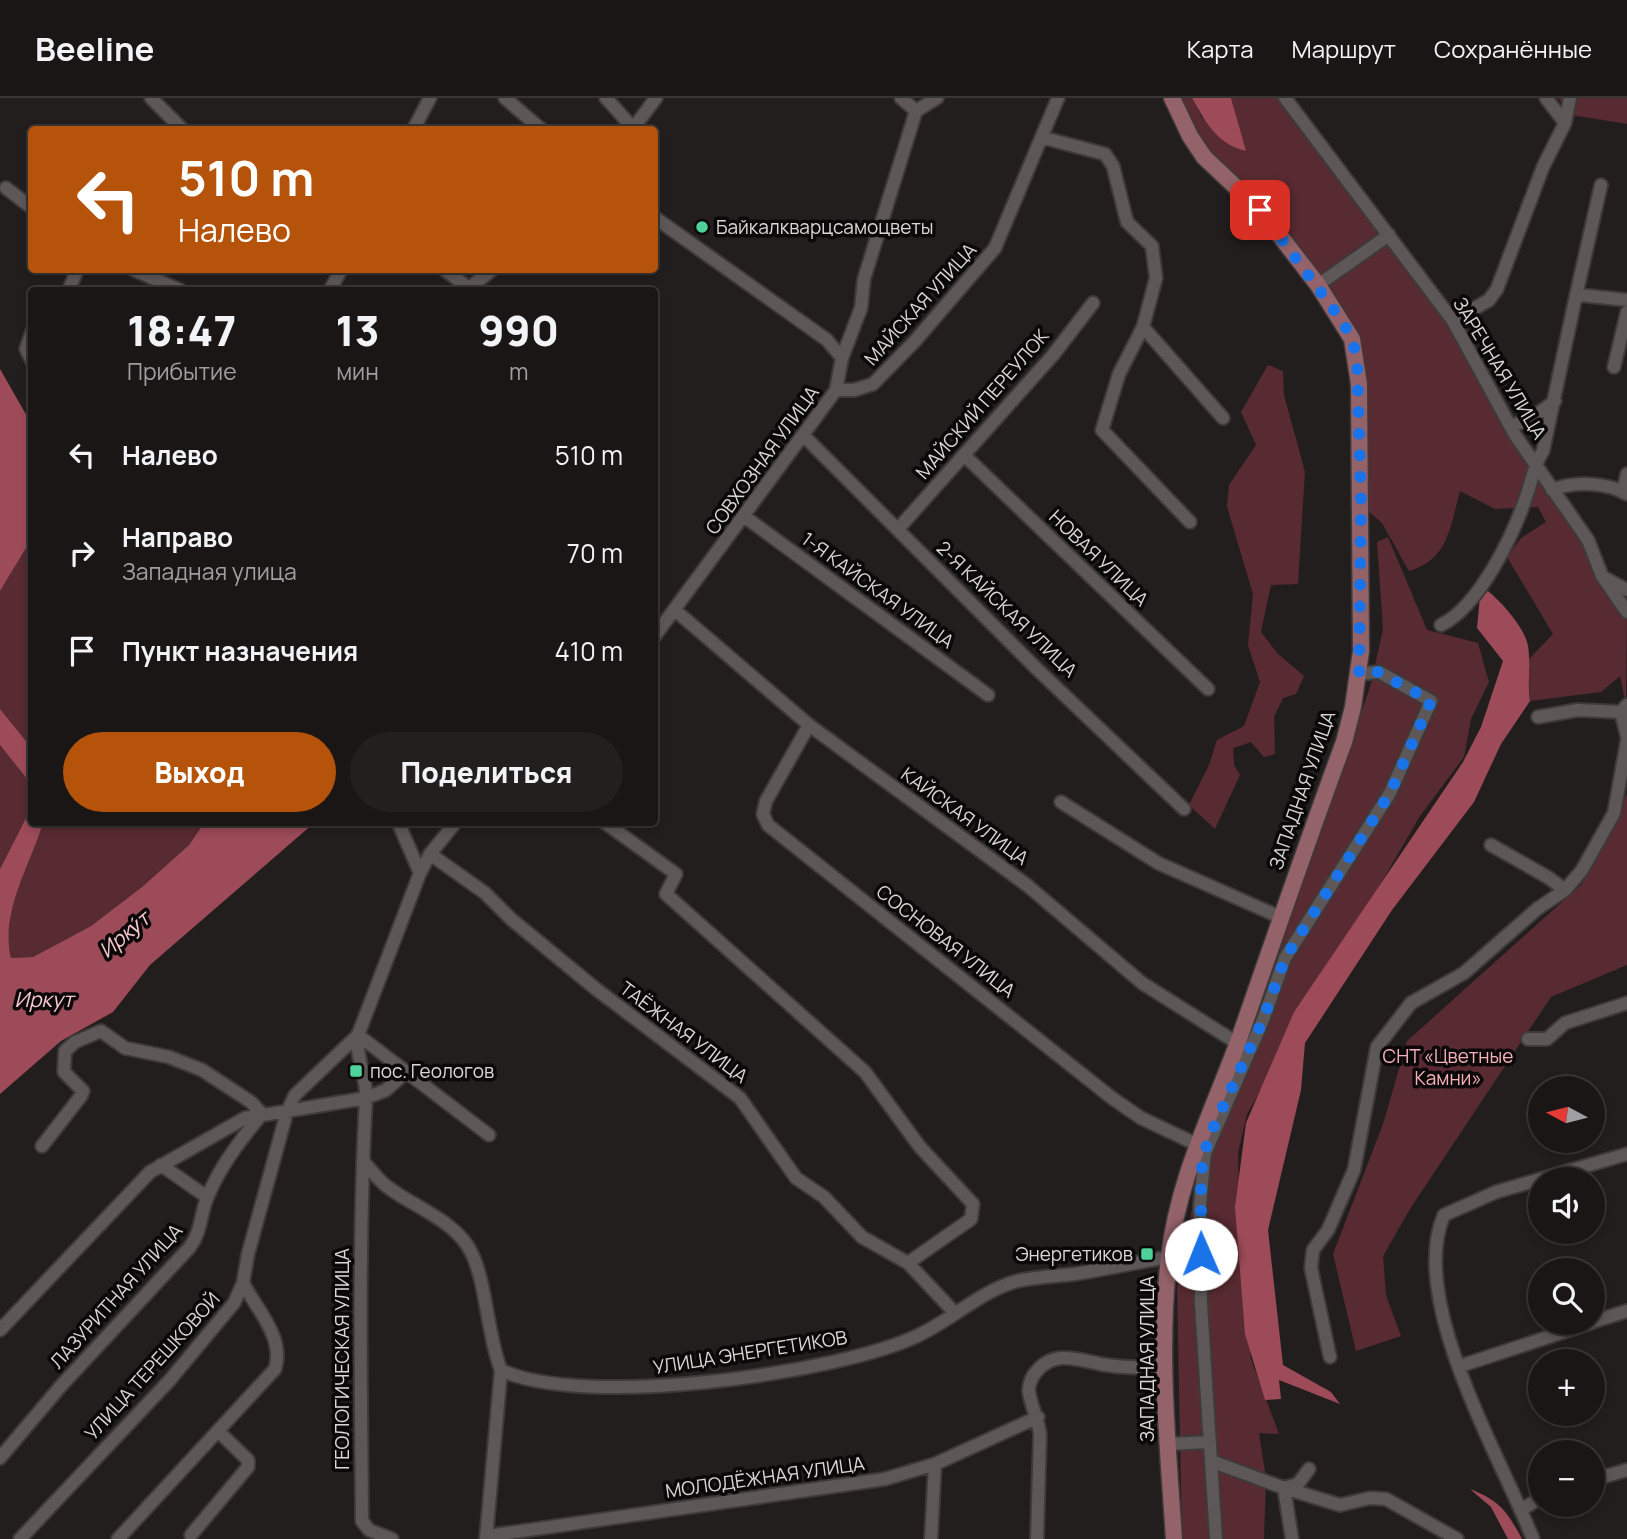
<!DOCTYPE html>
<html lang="ru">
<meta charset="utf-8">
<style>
body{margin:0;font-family:Manrope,sans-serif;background:#231f1f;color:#f1f3f6;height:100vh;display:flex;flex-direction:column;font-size:26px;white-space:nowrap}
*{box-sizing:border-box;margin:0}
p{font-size:23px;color:#9f9fa1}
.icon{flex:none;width:38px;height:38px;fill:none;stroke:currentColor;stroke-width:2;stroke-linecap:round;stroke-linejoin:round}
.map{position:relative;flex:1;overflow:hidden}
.drawer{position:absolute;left:28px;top:189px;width:630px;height:539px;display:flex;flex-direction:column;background:#1a1616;border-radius:7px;box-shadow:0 4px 10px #0003,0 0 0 2px #383535}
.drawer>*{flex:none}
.top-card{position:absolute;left:28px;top:28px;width:630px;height:147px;border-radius:7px;box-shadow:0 4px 10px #0003,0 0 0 2px #383535;background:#b45309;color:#fff;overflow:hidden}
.needle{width:46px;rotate:277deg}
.controls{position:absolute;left:1528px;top:978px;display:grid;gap:14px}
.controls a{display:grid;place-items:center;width:77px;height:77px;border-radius:50%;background:#1a1616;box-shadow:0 4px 10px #0003,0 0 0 2px #383535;font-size:35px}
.pin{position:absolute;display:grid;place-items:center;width:60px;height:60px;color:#fff;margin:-30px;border-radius:14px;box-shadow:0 4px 10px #0006}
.me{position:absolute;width:77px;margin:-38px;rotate:359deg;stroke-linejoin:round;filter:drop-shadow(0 0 5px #0008)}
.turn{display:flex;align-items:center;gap:24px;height:147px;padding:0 35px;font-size:32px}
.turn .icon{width:91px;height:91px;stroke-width:2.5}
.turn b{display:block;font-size:49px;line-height:60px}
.eta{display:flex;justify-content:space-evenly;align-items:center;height:119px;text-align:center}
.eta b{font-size:42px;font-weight:800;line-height:49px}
.cta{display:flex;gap:14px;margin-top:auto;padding:14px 35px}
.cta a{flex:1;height:80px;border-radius:42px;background:#b45309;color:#fff;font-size:28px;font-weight:800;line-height:80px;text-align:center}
.cta a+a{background:#231f1f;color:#f1f3f6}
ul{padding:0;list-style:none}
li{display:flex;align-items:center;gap:21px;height:98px;padding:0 35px}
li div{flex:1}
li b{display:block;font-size:26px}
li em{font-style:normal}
header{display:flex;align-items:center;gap:42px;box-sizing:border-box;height:98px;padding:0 35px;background:#1a1616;border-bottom:2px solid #383535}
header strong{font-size:33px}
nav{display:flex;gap:38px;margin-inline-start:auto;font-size:24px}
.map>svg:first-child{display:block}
.green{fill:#582a31}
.water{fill:#9d4b58}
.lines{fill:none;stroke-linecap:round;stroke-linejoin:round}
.minor-casing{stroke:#3e3a3a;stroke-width:16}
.major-casing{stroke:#3e3a3a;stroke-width:19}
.minor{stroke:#5d5757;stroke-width:12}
.major{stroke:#946269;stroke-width:16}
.route{stroke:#1a73e8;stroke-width:12;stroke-dasharray:0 21.6}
.poi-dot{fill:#4dd39a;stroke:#0b0809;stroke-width:2.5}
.labels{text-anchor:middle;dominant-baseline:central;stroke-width:7;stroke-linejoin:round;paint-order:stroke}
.poi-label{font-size:19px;fill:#dbd7d7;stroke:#0b0809;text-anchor:start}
.street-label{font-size:19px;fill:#dbd7d7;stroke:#0b0809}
.park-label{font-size:19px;fill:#f7b0b8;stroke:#0b0809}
.water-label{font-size:21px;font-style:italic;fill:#f9c9cd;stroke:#0b0809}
</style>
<header>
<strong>Beeline</strong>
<nav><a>Карта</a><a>Маршрут</a><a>Сохранённые</a></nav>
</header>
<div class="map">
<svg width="1627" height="1441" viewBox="0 0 1627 1441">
<rect width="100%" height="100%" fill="#231e1e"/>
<path class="green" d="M1176 0H1192L1202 19 1245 53 1231 0H1285L1453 223 1627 514 1626 608 1620 578 1601 594 1530 603 1527 563 1553 536 1507 459 1521 440 1546 424 1538 409 1495 411 1460 393C1450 429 1449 461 1409 473L1382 425 1361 407 1357 262 1318 187 1215 71Z
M1558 0H1627V26L1571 17Z
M1268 267 1283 273 1284 297 1305 374 1298 486 1271 487 1261 534 1278 556 1304 578 1296 596 1283 600 1274 619 1275 656 1264 659 1251 644 1233 650 1234 667 1240 677 1215 731 1189 707 1209 667 1217 642 1244 628 1260 584 1248 547 1253 496 1227 409 1229 387 1256 347 1241 314Z
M1388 439 1427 532 1478 545 1489 584 1471 621 1464 659 1420 718 1247 1016 1238 1055 1241 1164 1251 1261 1279 1336 1259 1335 1266 1380 1264 1441H1182L1177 1189 1203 1054 1242 962 1371 586 1383 531 1377 444Z
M31 442V649L0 611V493Z
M0 647 31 686 28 716 0 771Z
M1627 696V867L1551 899 1410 1111 1383 1158 1386 1197 1401 1238 1356 1253 1333 1156 1383 1026 1407 943 1581 787Z
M43 725H204L189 747 142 789 91 828 33 859 11 860C0 812 30 770 43 725Z"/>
<path class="water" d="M1192 0H1231L1246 53C1217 46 1206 25 1192 0Z
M0 271 32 327 31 442 0 493Z
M1481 488C1497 498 1525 529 1528 548 1531 566 1527 585 1530 603L1501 646 1474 704 1392 812 1305 945 1301 992 1268 1132 1283 1267 1331 1294 1340 1306 1279 1282 1281 1301 1265 1302 1245 1236 1235 1109 1246 1025 1294 914 1463 664 1481 629 1503 563 1477 530Z
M0 611 31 649 32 724 43 725C30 769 0 813 11 860L33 859 91 828 142 789 189 747 204 725H314L150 867 113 914 61 943 0 996V771L28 716 31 686 0 647Z
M1470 1391C1500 1403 1507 1413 1522 1441H1508L1491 1409Z"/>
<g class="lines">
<defs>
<path id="minor" d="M151 0 183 32
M505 0 542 32
M606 0 633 30
M901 0 916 13
M1285 0 1453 223 1515 337 1588 442 1602 478 1627 514
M1546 0 1565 25
M413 32 430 0
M632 32 656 0
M1044 40 1105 56 1113 68 1127 124 1152 148 1156 180 1143 229 1119 276 1102 332 1190 424
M6 90 32 110
M654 119 827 242 842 260
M134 172 180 192
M445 172 469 190 492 172
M1318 187 1389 137
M69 192 77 172
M330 192 341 172
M1575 202 1601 87
M1453 223 1489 202 1497 191 1543 69 1565 25 1570 0
M1143 229 1223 320
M32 234 26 251 32 263
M1614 269 1627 214
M836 292H854L873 286 915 243 995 150 1058 0
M1510 328 1529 322 1555 303
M804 338 1038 572 1184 711
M964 357 1208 591
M1552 392C1574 383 1606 384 1627 396
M1623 394 1627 376
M745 419 988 597
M898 431 1053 257 1093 205
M1603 479 1627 492
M676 513 809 627 1028 788 1142 885 1237 945
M1441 527C1480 508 1515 434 1528 393 1533 379 1534 366 1543 353L1575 202 1580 197 1627 202
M654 539 836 292 842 260 861 210 864 181 916 13 937 0
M1621 614 1627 638
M1538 619 1578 612 1621 614 1627 607
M809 627 766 703 763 716 768 727 1112 1000 1141 1020 1196 1046
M1061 704 1158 765 1280 819
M398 724 420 775
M604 724 676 776 666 796 865 974 920 1049 973 1106 971 1121 908 1165
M1491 747 1549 780 1565 792
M430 756 485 795 511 821 596 891 740 1000 796 1080 824 1099 862 1139 908 1165 955 1215
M358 937C355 959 367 978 366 1000 358 1141 361 1282 362 1423L369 1432 392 1441
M358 937 489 1037
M1528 941H1547L1565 925 1627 905
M363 1063C370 1071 377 1080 385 1087 410 1107 449 1120 467 1147 487 1177 486 1235 501 1272 581 1311 839 1276 919 1237 951 1222 981 1193 1017 1183 1035 1179 1056 1178 1075 1176 1106 1171 1138 1164 1169 1159
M161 1067 207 1099
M1592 1224 1627 1213
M0 1232 150 1074 245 1020 366 1000 386 992 405 975
M1330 1259 1311 1170 1313 1152 1328 1132 1354 1072 1377 949 1411 905 1464 875 1537 811 1565 792 1582 772 1614 715 1627 643
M1460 1268 1591 1225
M1168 1346 1210 1344
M0 1360 60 1289 190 1149C202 1133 200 1115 208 1098 220 1068 242 1040 262 1016L251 1004 202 972 169 959 125 950 101 933 75 944 65 953 64 974 83 993 81 998 42 1048
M1211 1363 1284 1390 1292 1441
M1309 1371 1298 1386 1284 1390 1340 1407 1370 1400 1386 1401 1457 1441
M1592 1382 1627 1372
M1521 1412 1540 1400
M191 1437 248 1369V1362L219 1334
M487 1438 885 1381 935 1366 1038 1319
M20 1441 169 1283 234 1205 243 1185 248 1156 287 1014 295 997 358 937 420 775 430 756 456 724
M118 1441 275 1271C285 1240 257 1212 243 1185
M486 1441 501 1272
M931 1441 935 1366
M1037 1441 1040 1336C1038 1321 1031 1308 1029 1294 1028 1288 1032 1278 1036 1274 1055 1250 1081 1263 1106 1267 1126 1270 1146 1270 1166 1269
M1216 1441 1201 1206 1200 1107 1205 1055 1263 922 1285 860 1390 695 1431 603 1379 574 1359 576
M1533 1441C1501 1359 1407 1202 1444 1117L1496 1094 1627 1056"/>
<path id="major" d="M1172 0 1190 38 1204 59 1260 112 1318 187 1352 241 1359 286 1361 553 1353 609 1344 644C1307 744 1273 844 1238 944 1211 1018 1178 1080 1169 1160 1158 1252 1168 1349 1174 1441"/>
</defs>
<use href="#minor" class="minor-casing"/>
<use href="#major" class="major-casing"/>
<use href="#minor" class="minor"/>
<use href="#major" class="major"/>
</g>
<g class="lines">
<path class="route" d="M1201 1156V1074L1208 1041 1263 922 1285 860 1390 695 1431 603 1378 574 1359 576 1361 407 1357 261 1352 241 1342 223 1260 112"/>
</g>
<g class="poi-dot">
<circle cx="702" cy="129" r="7"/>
<rect x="349" y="966" width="14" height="14" rx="3.5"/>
<rect x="1140" y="1149" width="14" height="14" rx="3.5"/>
</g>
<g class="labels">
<g class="poi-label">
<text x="716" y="129">Байкалкварцсамоцветы</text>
<text x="370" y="973">пос. Геологов</text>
<text x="1133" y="1156" text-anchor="end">Энергетиков</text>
</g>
<g class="street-label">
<text transform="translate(920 206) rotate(-48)">МАЙСКАЯ УЛИЦА</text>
<text transform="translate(1500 270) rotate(59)">ЗАРЕЧНАЯ УЛИЦА</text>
<text transform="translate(982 306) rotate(-49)">МАЙСКИЙ ПЕРЕУЛОК</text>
<text transform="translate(762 362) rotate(-54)">СОВХОЗНАЯ УЛИЦА</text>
<text transform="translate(1099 460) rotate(44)">НОВАЯ УЛИЦА</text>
<text transform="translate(878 492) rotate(36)">1-Я КАЙСКАЯ УЛИЦА</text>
<text transform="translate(1007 511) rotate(44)">2-Я КАЙСКАЯ УЛИЦА</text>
<text transform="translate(1302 692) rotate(-71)">ЗАПАДНАЯ УЛИЦА</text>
<text transform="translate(965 718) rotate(36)">КАЙСКАЯ УЛИЦА</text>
<text transform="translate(946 843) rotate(38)">СОСНОВАЯ УЛИЦА</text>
<text transform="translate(684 934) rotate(37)">ТАЁЖНАЯ УЛИЦА</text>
<text transform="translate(116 1198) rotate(-48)">ЛАЗУРИТНАЯ УЛИЦА</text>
<text transform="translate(750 1254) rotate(-9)">УЛИЦА ЭНЕРГЕТИКОВ</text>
<text transform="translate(342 1261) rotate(-90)">ГЕОЛОГИЧЕСКАЯ УЛИЦА</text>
<text transform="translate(1147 1261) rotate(-90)">ЗАПАДНАЯ УЛИЦА</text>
<text transform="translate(152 1268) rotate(-48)">УЛИЦА ТЕРЕШКОВОЙ</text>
<text transform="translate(765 1379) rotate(-8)">МОЛОДЁЖНАЯ УЛИЦА</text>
</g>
<g class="park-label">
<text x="1448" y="958">СНТ «Цветные<tspan x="1448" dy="22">Камни»</tspan></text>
</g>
<g class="water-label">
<text transform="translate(124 836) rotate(-40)">Ирку́т</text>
<text x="44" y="901">Иркут</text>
</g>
</g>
</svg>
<div class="controls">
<a><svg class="needle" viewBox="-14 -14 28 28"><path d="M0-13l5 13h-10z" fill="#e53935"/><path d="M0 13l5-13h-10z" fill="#9f9fa1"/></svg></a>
<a><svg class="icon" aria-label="sound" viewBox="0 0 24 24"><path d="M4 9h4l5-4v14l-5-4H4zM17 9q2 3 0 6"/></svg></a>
<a><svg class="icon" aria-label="search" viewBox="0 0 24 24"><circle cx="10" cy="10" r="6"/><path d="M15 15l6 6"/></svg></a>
<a>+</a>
<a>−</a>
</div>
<div class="pin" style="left:1260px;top:112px;background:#d93025"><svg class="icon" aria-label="arrive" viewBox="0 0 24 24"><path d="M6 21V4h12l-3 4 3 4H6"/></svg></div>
<svg class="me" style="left:1201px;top:1156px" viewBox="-20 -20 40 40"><circle r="19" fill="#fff"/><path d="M0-13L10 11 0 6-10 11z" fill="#1a73e8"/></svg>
<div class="top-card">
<div class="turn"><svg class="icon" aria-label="left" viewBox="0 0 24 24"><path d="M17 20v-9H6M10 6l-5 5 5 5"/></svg><div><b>510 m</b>Налево</div></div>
</div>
<section class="drawer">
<div class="eta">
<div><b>18:47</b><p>Прибытие</p></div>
<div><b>13</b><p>мин</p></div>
<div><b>990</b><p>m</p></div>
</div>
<ul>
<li><svg class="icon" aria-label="left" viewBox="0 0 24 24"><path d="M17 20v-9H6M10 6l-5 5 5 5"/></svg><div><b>Налево</b></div><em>510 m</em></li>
<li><svg class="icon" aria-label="right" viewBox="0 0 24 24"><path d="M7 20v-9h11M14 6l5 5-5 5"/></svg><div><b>Направо</b><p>Западная улица</p></div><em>70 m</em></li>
<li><svg class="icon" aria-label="arrive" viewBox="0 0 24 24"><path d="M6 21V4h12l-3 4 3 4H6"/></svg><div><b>Пункт назначения</b></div><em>410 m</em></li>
</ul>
<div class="cta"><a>Выход</a><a>Поделиться</a></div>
</section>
</div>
